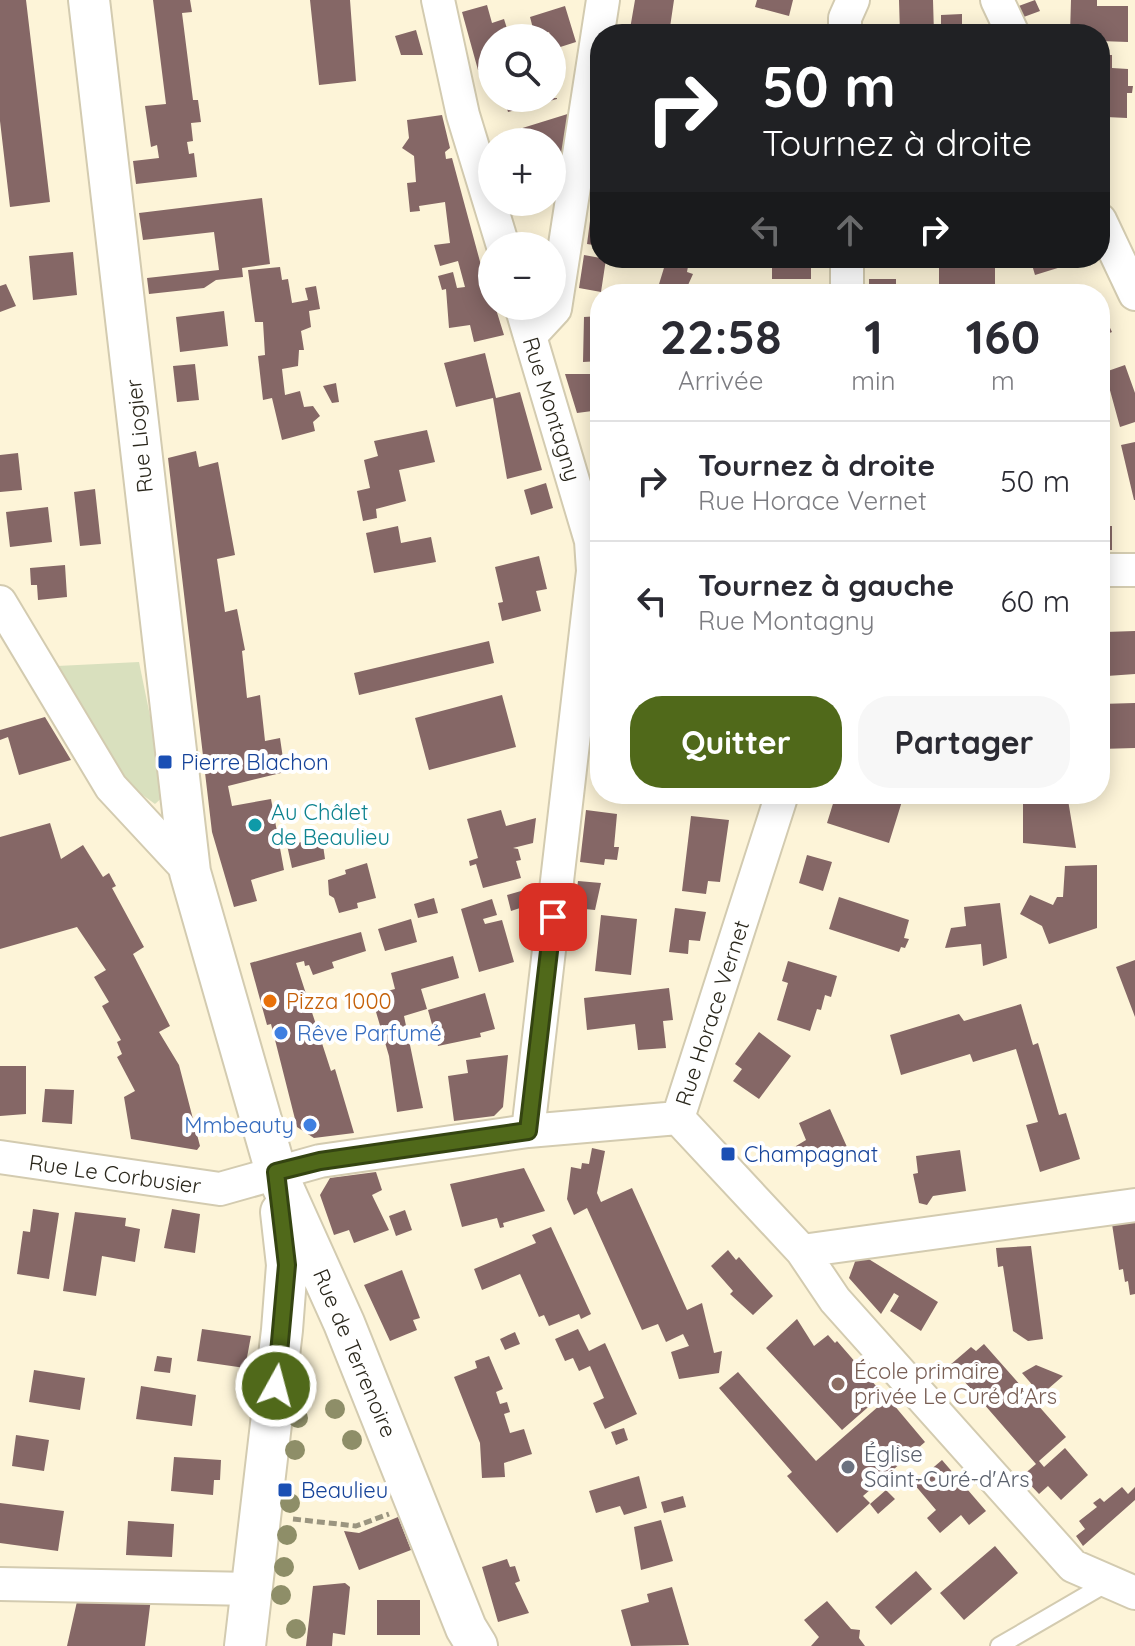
<!DOCTYPE html>
<html lang="fr">
<meta charset="utf-8">
<style>
body{margin:0;font-family:Quicksand,sans-serif;background:#f7f7f7;color:#2b2b33;height:100vh;display:flex;flex-direction:column;font-size:30px;white-space:nowrap}
*{box-sizing:border-box;margin:0}
p{font-size:26px;color:#7c7c81}
.icon{flex:none;width:44px;height:44px;fill:none;stroke:currentColor;stroke-width:2;stroke-linecap:round;stroke-linejoin:round}
.map{position:relative;flex:1;overflow:hidden}
.panel{position:absolute;left:590px;top:284px;width:520px;height:520px;display:flex;flex-direction:column;background:#fff;border-radius:32px;box-shadow:0 4px 20px #0003}
.panel>*{flex:none}
.hud{position:absolute;left:590px;top:24px;width:520px;height:244px;border-radius:32px;box-shadow:0 4px 20px #0003;background:#202124;color:#fff;overflow:hidden}
.tools{position:absolute;left:478px;top:24px;display:grid;gap:16px}
.tools a{display:grid;place-items:center;width:88px;height:88px;border-radius:50%;background:#fff;box-shadow:0 4px 20px #0003;font-size:40px}
.pin{position:absolute;display:grid;place-items:center;width:68px;height:68px;color:#fff;margin:-34px;border-radius:16px;box-shadow:0 4px 12px #0006}
.me{position:absolute;width:88px;margin:-44px;rotate:7deg;stroke-linejoin:round;filter:drop-shadow(0 0 6px #0008)}
.turn{display:flex;align-items:center;gap:28px;height:168px;padding:0 40px;font-size:36px}
.turn .icon{width:104px;height:104px;stroke-width:2.5}
.turn b{display:block;font-size:56px;line-height:68px}
.lanes{display:flex;align-items:center;height:76px;padding:0 40px;background:#0003;justify-content:center;gap:40px;direction:ltr}
.lanes .off{opacity:.35}
.eta{display:flex;justify-content:space-evenly;align-items:center;height:136px;text-align:center}
.eta b{font-size:48px;font-weight:800;line-height:56px}
.cta{display:flex;gap:16px;margin-top:auto;padding:16px 40px}
.cta a{flex:1;height:92px;border-radius:32px;background:#50691a;color:#fff;font-size:32px;font-weight:800;line-height:92px;text-align:center}
.cta a+a{background:#f7f7f7;color:#2b2b33}
ul{padding:0;list-style:none}
li{display:flex;align-items:center;gap:24px;height:120px;padding:0 40px;border-top:2px solid #e1e1e2}
li div{flex:1}
li b{display:block;font-size:30px}
li em{font-style:normal}
.map>svg:first-child{display:block}
.green{fill:#d9e0be}
.building{fill:#856766}
.lines{fill:none;stroke-linecap:round;stroke-linejoin:round}
.service-casing{stroke:#d3cbb0;stroke-width:20}
.minor-casing{stroke:#d3cbb0;stroke-width:36}
.tertiary-casing{stroke:#d3cbb0;stroke-width:44}
.path{stroke:#9b9580;stroke-width:5;stroke-dasharray:8 4;stroke-linecap:butt}
.service{stroke:#fff;stroke-width:16}
.minor{stroke:#fff;stroke-width:32}
.tertiary{stroke:#fff;stroke-width:40}
.tree{fill:#8e8e68}
.route-casing{stroke:#344411;stroke-width:20}
.route{stroke:#50691a;stroke-width:14}
.transit-dot{fill:#1a4fb4;stroke:#fff;stroke-width:3}
.culture-dot{fill:#0f9aa8;stroke:#fff;stroke-width:3}
.food-dot{fill:#e8710a;stroke:#fff;stroke-width:3}
.shop-dot{fill:#3f7fe0;stroke:#fff;stroke-width:3}
.education-dot{fill:#8d6e63;stroke:#fff;stroke-width:3}
.worship-dot{fill:#6b7280;stroke:#fff;stroke-width:3}
.labels{text-anchor:middle;dominant-baseline:central;stroke-width:8;stroke-linejoin:round;paint-order:stroke}
.street-label{font-size:22px;fill:#2a271c;stroke:#fff}
.transit-label{font-size:22px;fill:#164399;stroke:#fff;text-anchor:start}
.culture-label{font-size:22px;fill:#0d838f;stroke:#fff;text-anchor:start}
.food-label{font-size:22px;fill:#c56008;stroke:#fff;text-anchor:start}
.shop-label{font-size:22px;fill:#366cbe;stroke:#fff;text-anchor:start}
.education-label{font-size:22px;fill:#785e54;stroke:#fff;text-anchor:start}
.worship-label{font-size:22px;fill:#5b616d;stroke:#fff;text-anchor:start}
</style>
<div class="map">
<svg width="1135" height="1646" viewBox="0 0 1135 1646">
<rect width="100%" height="100%" fill="#fdf4d8"/>
<path class="green" d="M139 662 166 794 155 804 126 783 57 666Z"/>
<path class="building" d="M0 0H26L50 202 10 207 0 121Z
M153 0H190L192 12 182 13 193 100H198L201 122 191 123 193 141 187 142 189 154 194 153 197 177 136 184 133 161 159 158 157 145 151 147 145 106 166 104Z
M310 0H350L356 81 319 85Z
M635 0H674L669 34 630 29Z
M757 0H793L789 16 755 7Z
M899 0H933L934 34H900Z
M1035 0 1040 11 1021 18 1016 7Z
M1071 0H1097V6H1128V42L1100 41V34H1070Z
M487 5 492 23 504 19 510 38H492V65L478 70 462 12Z
M565 6 576 42 554 49 549 32 535 36 530 17Z
M962 14V34H941V15Z
M416 30 423 55H401L395 36Z
M1100 55H1112V68L1128 69V86H1133L1132 93H1127V118L1106 117V104H1100Z
M504 98H557V99L508 112Z
M574 112 567 164 552 168V142H499L497 136Z
M442 115 450 148 445 152 446 159 452 158 492 306H495L504 335 474 342 470 325 449 328 446 289 442 290 438 276 453 272 457 288 465 287 458 261 440 266 434 245 450 243 445 202 419 206 420 211 410 212 407 183 416 182 414 156 402 148 409 138 407 120Z
M598 171 600 197 587 194 589 181 596 183Z
M262 198 270 264 242 268 243 277 216 280 204 288 149 294 147 278 219 270 214 232 143 240 139 213Z
M590 221 600 223V246L587 244Z
M73 252 77 295 33 300 29 256Z
M584 255 606 259 601 292 579 288Z
M667 258H703V263L689 261 687 272 693 274 684 294H656Z
M772 258H811V279H772Z
M995 258V294H939V260Z
M1030 258H1073L1074 263 1035 275Z
M280 267 282 280 288 279 292 303 308 300 305 288 316 286 320 309 309 311 311 327 301 331 304 350H299L298 366 282 369 285 395 300 391 304 407 313 406 320 416 313 422 315 431 282 440 272 398 263 400 258 356 265 355 263 322H255L248 270Z
M869 279H896V294H869Z
M6 284 16 306 0 312V286Z
M1100 307 1112 332 1100 337Z
M224 311 228 346 180 352 176 317Z
M600 316V361L583 362 584 317Z
M485 353 496 398 520 392 542 470 507 479 493 398 456 407 444 363Z
M195 364 199 400 177 402 173 366Z
M1125 365 1135 393V422L1120 427 1105 372Z
M565 374H595L600 410 577 413Z
M336 383 339 402 332 403 323 386Z
M427 430 435 462 399 470 406 501 376 509 377 518 363 521 357 491 370 488 364 460 378 456 374 441Z
M1135 442V500H1134L1121 445Z
M196 451 199 467 218 462 235 555 217 559 225 612 237 609 245 650 242 651 247 698 260 695 265 741 280 738 285 772 228 786 232 806 271 799 284 870 251 880 257 901 234 907 212 832 168 458Z
M18 453 22 490 0 492V455Z
M1100 481H1103L1104 526H1112V550H1100Z
M546 483 553 508 531 515 524 490Z
M95 489 101 544 80 546 74 492Z
M48 507 52 542 10 547 6 512Z
M398 526 401 543 431 537 436 562 374 573 366 533Z
M539 556 547 589 536 591 541 611 502 621 498 603 503 602 495 567Z
M65 565 67 597 38 600 37 585H31L30 568Z
M1135 631V674L1107 676 1105 632Z
M489 641 494 663 359 695 354 673Z
M502 695 516 747 429 770 415 718Z
M1135 703V748L1100 749V704Z
M45 717 71 760 19 775 8 737 0 740V730Z
M836 794H889L903 798 889 843 827 823Z
M1023 794H1067L1076 848 1023 843Z
M501 810 506 826 536 818 533 843 513 848 518 849 521 860 516 861 521 878 483 888 476 864 470 866 469 861 478 858 467 819Z
M586 810 617 814 614 847H619L617 860 605 859 604 865 580 862Z
M691 816 729 820 720 882 708 881 706 894 682 891Z
M50 823 61 859 83 845 103 877 109 873 116 886 112 888 144 947 133 954 170 1026 159 1032 179 1065 200 1146 197 1150 131 1139 124 1097 135 1091 117 1057 122 1054 117 1042 121 1040 102 1006 109 1002 94 977 106 970 77 927 0 949V837Z
M322 838 325 859 292 868 287 845Z
M807 855 832 862 823 891 799 883Z
M367 863 376 898 357 903 358 908 339 913 334 898 329 895 328 880 346 874 345 870Z
M1097 865V928L1049 944 1042 926 1020 914 1030 895 1053 905 1057 897H1063L1065 866Z
M578 881 601 883 595 910 574 908Z
M528 889 526 906 511 911 507 895Z
M839 897 909 920 904 938 909 939 905 948 901 947 899 952 829 929Z
M434 898 438 913 418 918 414 904Z
M492 899 497 915 483 919 485 924 502 920 514 962 479 972 461 909Z
M1000 903 1007 958 983 966 981 944 945 948 951 928 966 926 964 907Z
M675 908 706 912 700 941 689 940 688 954 669 952Z
M601 915 637 919 631 975 595 971Z
M411 919 417 942 385 951 378 929Z
M361 932 366 951 332 962 334 968 313 975 309 965 305 966 304 961 296 963 331 1071 335 1069 354 1133 314 1138 297 1127 271 1024 267 1025 250 963Z
M453 956 459 978 421 989 427 1009 404 1016 423 1108 397 1112 389 1056 371 995 395 989 391 973Z
M1135 960V1017L1116 967Z
M788 961 837 976 831 997 825 995 821 1010 817 1009 810 1031 777 1020 788 983 782 981Z
M669 988 673 1020 663 1021 666 1048 638 1050 635 1024 587 1030 584 998Z
M485 993 495 1029 480 1033 481 1037 438 1046 428 1010Z
M1021 1004 1033 1045 1038 1043 1059 1115 1066 1113 1080 1159 1040 1172 1026 1125 1038 1122 1016 1049 973 1062 970 1054 901 1075 890 1035 959 1014 964 1021Z
M759 1032 791 1056 759 1099 733 1081 742 1069 735 1064Z
M508 1055 503 1107 494 1116 454 1121 448 1076 468 1073 466 1060Z
M0 1066H26V1114L0 1116Z
M45 1089 74 1090 72 1124 42 1122Z
M830 1109 847 1147 803 1165 795 1153 796 1146 806 1140 799 1123Z
M592 1148 605 1151 597 1193 601 1202 632 1188 687 1310 702 1303 714 1353 722 1351 719 1373 679 1379 671 1352 689 1346 683 1334 666 1342 658 1324 642 1330 587 1208 574 1215 567 1199 571 1167 581 1169 582 1163 589 1164Z
M960 1150 966 1191 933 1196 927 1205 919 1203 913 1174 918 1173 916 1156Z
M524 1168 545 1211 503 1223 504 1227 500 1228 497 1218 462 1227 450 1184Z
M376 1172 382 1190 372 1195 389 1230 354 1243 349 1230 334 1235 320 1195 330 1178Z
M33 1209 59 1213 49 1279 17 1274 23 1231 30 1232Z
M172 1209 200 1214 195 1253 164 1248Z
M405 1210 412 1230 396 1236 389 1216Z
M75 1212 126 1218 125 1226 140 1229 135 1262 102 1256 96 1296 63 1291Z
M1135 1221V1294L1130 1295 1128 1281 1125 1282 1123 1269 1119 1270 1112 1224Z
M551 1227 591 1314 581 1319 579 1314 549 1326 544 1315 539 1317 520 1274 482 1290 474 1269 536 1243 532 1235Z
M1031 1246 1043 1339 1028 1341 1013 1331 1003 1266 998 1267 996 1248Z
M728 1250 736 1260 739 1257 773 1296 753 1315 730 1294 733 1291 711 1266Z
M867 1258 938 1302 921 1331 890 1311 899 1296 894 1293 881 1314 849 1278 856 1259Z
M402 1270 420 1318 413 1320 417 1330 390 1341 364 1285Z
M797 1319 814 1346 828 1335 835 1343 837 1341 883 1394 842 1430 766 1348Z
M202 1329 251 1336 245 1368 197 1361Z
M578 1329 589 1351 605 1343 637 1414 605 1429 593 1403 604 1398 590 1366 579 1371 573 1358 565 1361 555 1339Z
M515 1332 520 1344 505 1350 500 1339Z
M984 1344 1066 1437 1039 1461 1044 1467 1065 1448 1088 1475 1061 1500 1048 1486 1039 1494 1022 1476 1036 1464 950 1365 971 1347 976 1351Z
M157 1356 172 1358 170 1373 154 1371Z
M489 1356 503 1389 496 1392 500 1404 507 1402 510 1412 504 1414 510 1433 524 1429 532 1454 504 1463 505 1477 482 1478 480 1443 454 1377 477 1368 475 1361Z
M1036 1365 1063 1376 1041 1395 1022 1373Z
M34 1370 85 1378 80 1410 29 1402Z
M738 1372 816 1461 888 1398 925 1442 863 1496 870 1503 837 1533 787 1476 792 1472 719 1388Z
M141 1386 196 1395 192 1426 136 1419Z
M624 1428 628 1440 616 1445 611 1432Z
M16 1435 49 1440 44 1471 12 1466Z
M174 1457 221 1460 220 1480H214L213 1495 171 1491Z
M942 1460 986 1511 969 1525 961 1515 940 1533 927 1518 936 1510 914 1484Z
M639 1476 647 1508 624 1515 620 1506 596 1513 589 1491Z
M1122 1487 1128 1494 1135 1487V1500L1083 1546 1076 1536 1085 1529 1079 1521 1097 1507 1093 1503 1100 1498 1104 1502Z
M886 1490 895 1499 878 1514 870 1504Z
M683 1496 686 1507 664 1513 661 1502Z
M0 1503 64 1511 58 1551 0 1543Z
M398 1517 411 1550 359 1570 344 1531 359 1533Z
M661 1520 673 1561 641 1570 634 1527Z
M128 1521 174 1524 172 1557 126 1555Z
M995 1546 1018 1573 964 1620 940 1593Z
M507 1559 510 1567 515 1566 520 1581 515 1583 529 1613 498 1622 482 1567Z
M916 1571 932 1589 891 1625 875 1607Z
M345 1583 350 1587 345 1635 333 1633 332 1646H306L313 1586Z
M672 1587 689 1645 631 1646 621 1610 649 1602 647 1594Z
M78 1597 151 1598 145 1646H67Z
M377 1600H420V1635H377Z
M827 1601 851 1629 860 1630 859 1638 865 1646H811L819 1637 804 1620Z"/>
<g class="lines">
<defs>
<path id="service" d="M999 1646 1109 1582"/>
<path id="minor" d="M438 0 463 115 503 246
M997 0 1013 34
M845 34V18L853 0
M1100 220 1135 294
M847 258V294
M521 306 591 541 593 571 528 1131
M530 336 555 309 603 0
M1100 570H1135
M0 602 111 787 190 872
M678 1118 802 1251 835 1300 1073 1566 1135 1593
M678 1118 782 794
M0 1157 220 1189 320 1161 528 1131 678 1118
M802 1251 1135 1205
M0 1584 252 1589"/>
<path id="tertiary" d="M89 0 190 872 276 1172 344 1323 466 1628 477 1646
M245 1646 282 1330 287 1265 281 1212"/>
</defs>
<use href="#service" class="service-casing"/>
<use href="#minor" class="minor-casing"/>
<use href="#tertiary" class="tertiary-casing"/>
<path class="path" d="M293 1519 356 1526 389 1514"/>
<use href="#service" class="service"/>
<use href="#minor" class="minor"/>
<use href="#tertiary" class="tertiary"/>
</g>
<g class="tree">
<circle cx="335" cy="1409" r="10"/>
<circle cx="298" cy="1418" r="10"/>
<circle cx="352" cy="1440" r="10"/>
<circle cx="295" cy="1450" r="10"/>
<circle cx="290" cy="1503" r="10"/>
<circle cx="287" cy="1535" r="10"/>
<circle cx="284" cy="1567" r="10"/>
<circle cx="281" cy="1595" r="10"/>
<circle cx="296" cy="1629" r="10"/>
</g>
<g class="lines">
<defs>
<path id="route" d="M276 1386 287 1265 276 1172 320 1161 528 1131 553 917"/>
</defs>
<use href="#route" class="route-casing"/>
<use href="#route" class="route"/>
</g>
<g class="transit-dot">
<rect x="157" y="754" width="16" height="16" rx="4"/>
<rect x="720" y="1146" width="16" height="16" rx="4"/>
<rect x="277" y="1482" width="16" height="16" rx="4"/>
</g>
<circle class="culture-dot" cx="255" cy="825" r="8"/>
<circle class="food-dot" cx="270" cy="1001" r="8"/>
<g class="shop-dot">
<circle cx="281" cy="1033" r="8"/>
<circle cx="310" cy="1125" r="8"/>
</g>
<circle class="education-dot" cx="838" cy="1384" r="8"/>
<circle class="worship-dot" cx="848" cy="1467" r="8"/>
<g class="labels">
<g class="street-label">
<text transform="translate(552 409) rotate(73)">Rue Montagny</text>
<text transform="translate(139 436) rotate(-96)">Rue Liogier</text>
<text transform="translate(712 1013) rotate(-72)">Rue Horace Vernet</text>
<text transform="translate(115 1174) rotate(8)">Rue Le Corbusier</text>
<text transform="translate(355 1353) rotate(67)">Rue de Terrenoire</text>
</g>
<g class="transit-label">
<text x="181" y="762">Pierre Blachon</text>
<text x="744" y="1154">Champagnat</text>
<text x="301" y="1490">Beaulieu</text>
</g>
<g class="culture-label">
<text x="271" y="812">Au Châlet<tspan x="271" dy="25">de Beaulieu</tspan></text>
</g>
<g class="food-label">
<text x="286" y="1001">Pizza 1000</text>
</g>
<g class="shop-label">
<text x="297" y="1033">Rêve Parfumé</text>
<text x="294" y="1125" text-anchor="end">Mmbeauty</text>
</g>
<g class="education-label">
<text x="854" y="1371">École primaire<tspan x="854" dy="25">privée Le Curé d'Ars</tspan></text>
</g>
<g class="worship-label">
<text x="864" y="1454">Église<tspan x="864" dy="25">Saint-Curé-d'Ars</tspan></text>
</g>
</g>
</svg>
<div class="tools">
<a><svg class="icon" aria-label="search" viewBox="0 0 24 24"><circle cx="10" cy="10" r="6"/><path d="M15 15l6 6"/></svg></a>
<a>+</a>
<a>−</a>
</div>
<div class="pin" style="left:553px;top:917px;background:#d93025"><svg class="icon" aria-label="arrive" viewBox="0 0 24 24"><path d="M6 21V4h12l-3 4 3 4H6"/></svg></div>
<svg class="me" style="left:276px;top:1386px" viewBox="-20 -20 40 40"><circle r="17" fill="#50691a" stroke="#fff" stroke-width="3"/><path d="M0-11L8 9 0 5-8 9z" fill="#fff"/></svg>
<div class="hud">
<div class="turn"><svg class="icon" aria-label="right" viewBox="0 0 24 24"><path d="M7 20v-9h11M14 6l5 5-5 5"/></svg><div><b>50 m</b>Tournez à droite</div></div>
<div class="lanes"><svg class="icon off" aria-label="left" viewBox="0 0 24 24"><path d="M17 20v-9H6M10 6l-5 5 5 5"/></svg><svg class="icon off" aria-label="ahead" viewBox="0 0 24 24"><path d="M12 20V5M6 11l6-6 6 6"/></svg><svg class="icon" aria-label="right" viewBox="0 0 24 24"><path d="M7 20v-9h11M14 6l5 5-5 5"/></svg></div>
</div>
<section class="panel">
<div class="eta">
<div><b>22:58</b><p>Arrivée</p></div>
<div><b>1</b><p>min</p></div>
<div><b>160</b><p>m</p></div>
</div>
<ul>
<li><svg class="icon" aria-label="right" viewBox="0 0 24 24"><path d="M7 20v-9h11M14 6l5 5-5 5"/></svg><div><b>Tournez à droite</b><p>Rue Horace Vernet</p></div><em>50 m</em></li>
<li><svg class="icon" aria-label="left" viewBox="0 0 24 24"><path d="M17 20v-9H6M10 6l-5 5 5 5"/></svg><div><b>Tournez à gauche</b><p>Rue Montagny</p></div><em>60 m</em></li>
</ul>
<div class="cta"><a>Quitter</a><a>Partager</a></div>
</section>
</div>
